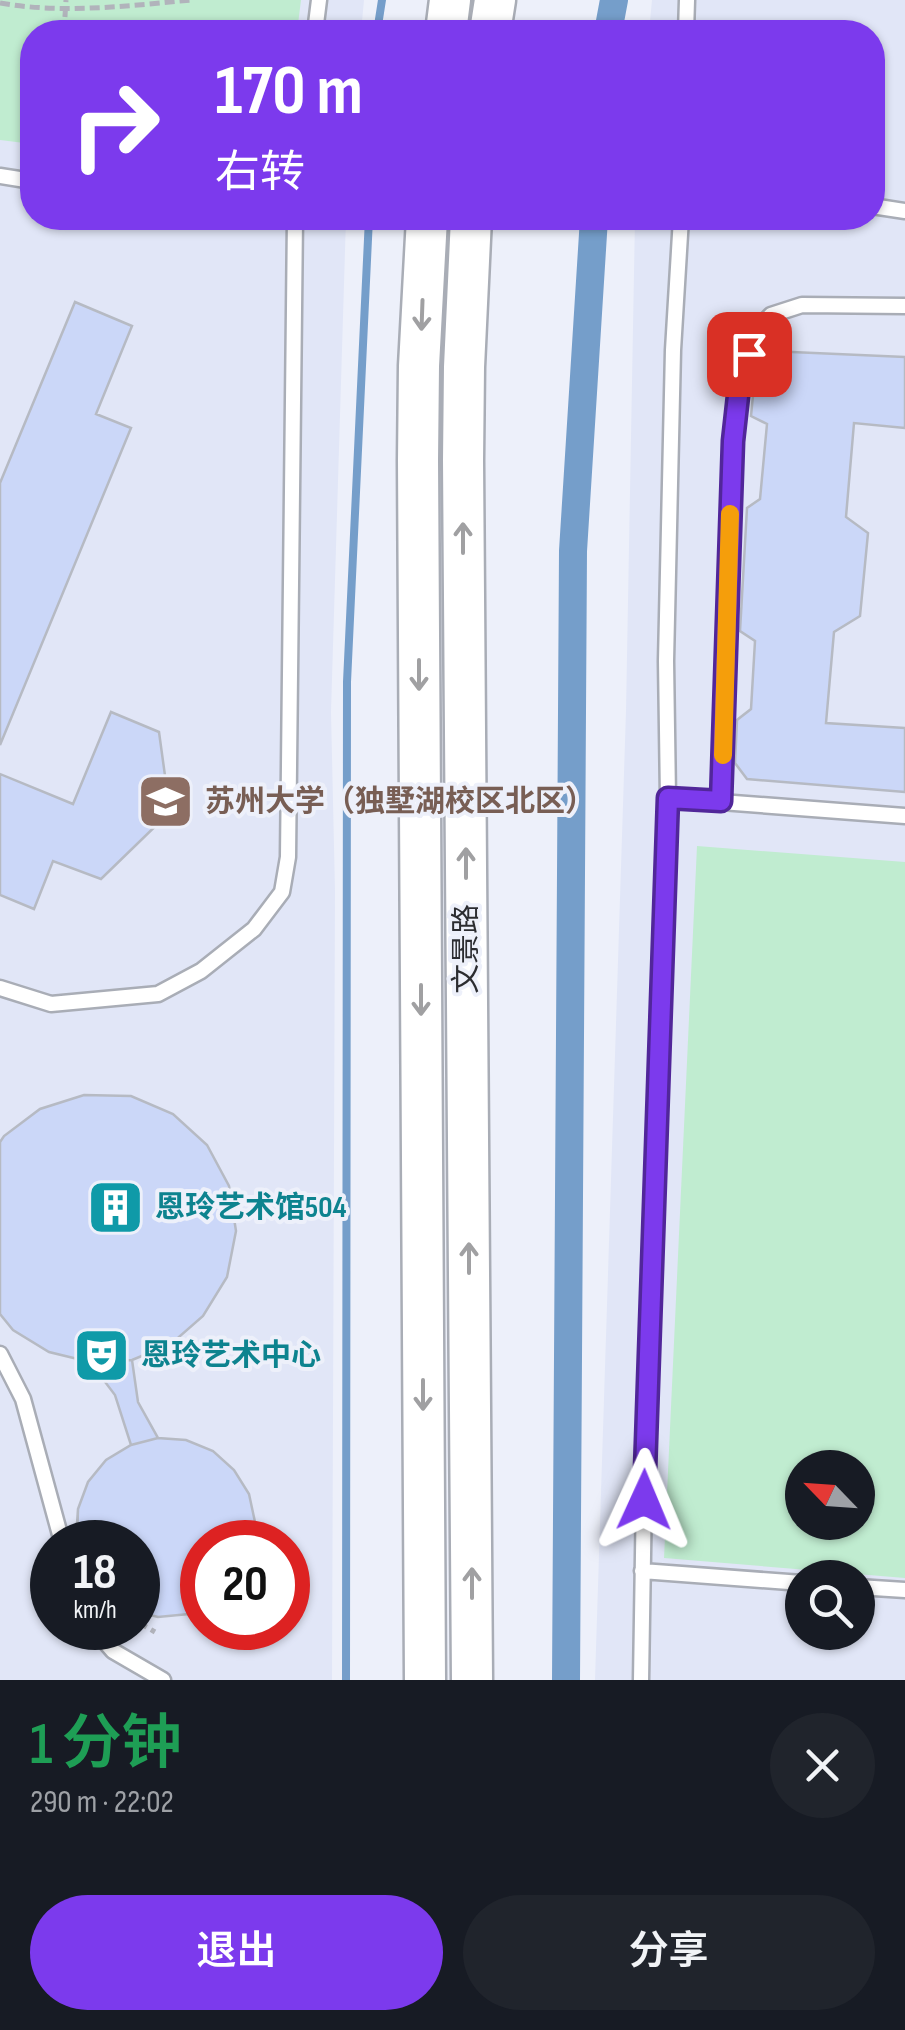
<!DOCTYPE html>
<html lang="zh">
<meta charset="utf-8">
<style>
body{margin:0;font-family:"Sofia Sans Condensed","Noto Sans SC",sans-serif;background:#20242c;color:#f1f3f6;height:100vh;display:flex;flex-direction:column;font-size:38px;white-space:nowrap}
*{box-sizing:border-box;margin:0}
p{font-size:32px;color:#9ea1a6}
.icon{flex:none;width:55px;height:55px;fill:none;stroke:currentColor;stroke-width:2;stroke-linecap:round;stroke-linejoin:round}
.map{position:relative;height:1680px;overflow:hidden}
.panel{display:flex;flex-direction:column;background:#171b24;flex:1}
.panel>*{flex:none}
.hud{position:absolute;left:20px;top:20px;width:865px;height:210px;border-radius:40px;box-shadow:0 2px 8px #0004;background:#7c3aed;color:#fff;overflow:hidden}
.needle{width:65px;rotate:295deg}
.fabs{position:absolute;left:785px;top:1450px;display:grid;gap:20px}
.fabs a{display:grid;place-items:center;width:90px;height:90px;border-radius:50%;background:#171b24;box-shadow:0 2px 8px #0004;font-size:50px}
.speed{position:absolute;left:30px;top:1520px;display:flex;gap:20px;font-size:50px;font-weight:700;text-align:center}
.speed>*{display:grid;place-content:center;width:130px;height:130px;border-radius:50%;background:#171b24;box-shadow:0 2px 8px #0004;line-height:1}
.speed small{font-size:25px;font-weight:400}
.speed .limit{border:15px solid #d22;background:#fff;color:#111}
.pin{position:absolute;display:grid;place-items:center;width:85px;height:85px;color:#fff;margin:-42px;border-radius:20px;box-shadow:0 5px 15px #0006}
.me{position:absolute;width:110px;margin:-55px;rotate:1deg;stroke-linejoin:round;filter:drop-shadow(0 0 8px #0008)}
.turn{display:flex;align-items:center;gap:35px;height:210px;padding:0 30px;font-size:45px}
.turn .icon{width:130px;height:130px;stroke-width:2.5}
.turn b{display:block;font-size:70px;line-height:85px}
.round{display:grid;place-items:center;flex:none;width:105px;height:105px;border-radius:52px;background:#20242c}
.head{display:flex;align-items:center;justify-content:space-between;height:170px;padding:0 30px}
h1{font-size:60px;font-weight:600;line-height:75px;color:#1e9e55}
.cta{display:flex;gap:20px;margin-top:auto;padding:20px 30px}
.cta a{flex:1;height:115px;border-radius:60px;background:#7c3aed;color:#fff;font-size:40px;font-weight:600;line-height:115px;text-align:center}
.cta a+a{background:#20242c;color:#f1f3f6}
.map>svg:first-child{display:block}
.built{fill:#e1e6f7;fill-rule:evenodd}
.green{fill:#c0ecd0;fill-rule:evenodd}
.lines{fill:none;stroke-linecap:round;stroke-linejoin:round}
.stream{stroke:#759eca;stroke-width:8}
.canal{stroke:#759eca;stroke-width:28}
.building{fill:#cbd7f8;stroke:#b6bac3;stroke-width:2.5}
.service-casing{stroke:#a9adb6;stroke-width:19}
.secondary-casing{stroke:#a9adb6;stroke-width:45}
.path{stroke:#b1b3bb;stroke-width:5;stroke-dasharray:10 5;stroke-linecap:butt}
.service{stroke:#fff;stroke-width:14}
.secondary{stroke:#fff;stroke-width:40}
.oneway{stroke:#a0a0a2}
.route-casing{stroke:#51269a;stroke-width:25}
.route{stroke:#7c3aed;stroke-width:18}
.slow{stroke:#f59e0b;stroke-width:18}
.labels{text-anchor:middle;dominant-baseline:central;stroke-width:8;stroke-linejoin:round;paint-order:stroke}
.education-label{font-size:30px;font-weight:bold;fill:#785e54;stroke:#edf0fa;text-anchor:start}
.street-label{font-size:30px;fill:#2b2c30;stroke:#edf0fa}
.culture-label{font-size:30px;font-weight:bold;fill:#0d838f;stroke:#edf0fa;text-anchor:start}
</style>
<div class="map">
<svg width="905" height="1680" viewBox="0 0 905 1680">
<rect width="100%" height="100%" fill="#edf0fa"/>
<path class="built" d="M0 0H364L361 32H32V218H346L331 712 335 891 332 1680H0ZM52 1542H138V1628H52ZM202 1542H288V1628H202Z
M652 0H905V1680H595L626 711 635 218H872V32H649ZM802 1468H858V1522H802ZM802 1578H858V1632H802Z"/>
<path class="green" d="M0 0H301L297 32H32V144L0 140Z
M697 846 905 862V1578L664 1558ZM802 1468H858V1522H802Z"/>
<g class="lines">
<path class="stream" d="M377 32 382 0
M346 1680 347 682 369 218"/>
<path class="canal" d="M608 32 614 0
M566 1680 573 551 594 218"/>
</g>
<path class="building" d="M75 302 132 326 96 414 131 428 0 745V483Z
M769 351 905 357V428L854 423 846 517 868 533 860 616 834 632 826 723 905 728V792L747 779 735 763 737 720 751 709 755 641 740 631 747 508 760 499 767 424 751 416 756 365Z
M111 712 159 732 170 812 101 879 53 861 34 909 0 895V774L73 804Z
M84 1095 131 1096 173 1114 207 1145 229 1186 236 1231 227 1277 203 1316 171 1344 132 1360 138 1402 158 1438 186 1440 213 1451 234 1470 249 1494 255 1522 253 1542H202V1608L189 1614 158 1617 138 1612V1542H77L78 1509 88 1482 106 1460 131 1445 115 1395 90 1362 49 1352 13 1330 0 1314V1142L4 1136 40 1109Z
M84 1095 131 1096 173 1114 207 1145 229 1186 236 1231 227 1277 203 1316 171 1344 132 1360 90 1362 49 1352 13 1330 0 1314V1142L4 1136 40 1109Z
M132 1360 138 1402 158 1438 131 1445 115 1395 90 1362Z
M158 1438 186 1440 213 1451 234 1470 249 1494 255 1522 253 1542H202V1608L189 1614 158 1617 138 1612V1542H77L76 1539 78 1509 88 1482 106 1460 131 1445Z"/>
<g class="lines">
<defs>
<path id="service" d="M315 32 319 0
M686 32 687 0
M0 176 32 181
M872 206 905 211
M668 798 905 816
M721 801 733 441 740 378 757 330 771 315 802 305 905 306
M0 988 51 1004 158 994 201 971 254 929 282 892 288 857 295 218
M0 1354 23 1399 62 1542
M642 1571 802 1583
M858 1587 905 1590
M93 1628 113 1651 163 1680
M641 1680 645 1429 659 1094 668 798 666 661 673 350 681 218"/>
<path id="secondary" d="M446 32 450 0
M490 32 495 0
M471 218 464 367 463 460 472 1680
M425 1680 418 460 419 366 427 218"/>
</defs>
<use href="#service" class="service-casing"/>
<use href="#secondary" class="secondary-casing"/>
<path class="path" d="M0 3C62 14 129 6 191 0
M64 32 66 0
M138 1622 155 1632"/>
<use href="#service" class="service"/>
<use href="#secondary" class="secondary"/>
</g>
<defs><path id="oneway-shaft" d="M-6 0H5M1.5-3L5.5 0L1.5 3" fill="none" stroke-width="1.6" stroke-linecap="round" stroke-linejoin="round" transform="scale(2.5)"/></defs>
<g class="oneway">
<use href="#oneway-shaft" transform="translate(422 315) rotate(92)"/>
<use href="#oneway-shaft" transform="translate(463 538) rotate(-90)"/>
<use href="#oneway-shaft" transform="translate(419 675) rotate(90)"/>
<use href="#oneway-shaft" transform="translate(466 863) rotate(-90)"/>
<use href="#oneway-shaft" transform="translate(421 1000) rotate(90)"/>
<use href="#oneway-shaft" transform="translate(469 1258) rotate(-90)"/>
<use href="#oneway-shaft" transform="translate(423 1395) rotate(90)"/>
<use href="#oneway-shaft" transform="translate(472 1583) rotate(-90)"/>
</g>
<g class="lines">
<defs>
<path id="route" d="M644 1500 668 798 721 801 733 441 740 378 749 354"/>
</defs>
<use href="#route" class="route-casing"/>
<use href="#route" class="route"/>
<path class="slow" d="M723 755 730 514"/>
</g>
<defs>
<symbol id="university-square" viewBox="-11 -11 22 22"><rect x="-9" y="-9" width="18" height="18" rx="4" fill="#8d6e63" stroke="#edf0fa"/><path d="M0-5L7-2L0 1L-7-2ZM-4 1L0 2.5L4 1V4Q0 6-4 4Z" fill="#fff"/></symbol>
<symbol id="building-square" viewBox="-11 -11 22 22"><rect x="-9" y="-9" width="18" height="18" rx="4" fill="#0f9aa8" stroke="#edf0fa"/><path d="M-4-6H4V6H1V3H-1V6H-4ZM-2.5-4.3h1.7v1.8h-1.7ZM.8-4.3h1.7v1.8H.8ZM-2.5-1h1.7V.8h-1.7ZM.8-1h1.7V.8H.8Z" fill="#fff"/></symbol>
<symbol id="theatre-square" viewBox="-11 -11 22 22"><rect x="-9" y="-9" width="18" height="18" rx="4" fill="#0f9aa8" stroke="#edf0fa"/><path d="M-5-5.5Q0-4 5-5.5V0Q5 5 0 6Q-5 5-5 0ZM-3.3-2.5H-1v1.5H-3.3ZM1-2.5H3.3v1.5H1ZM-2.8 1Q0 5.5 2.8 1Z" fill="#fff"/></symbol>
</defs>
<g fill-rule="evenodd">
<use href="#university-square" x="134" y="770" width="63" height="63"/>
<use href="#building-square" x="84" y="1176" width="63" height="63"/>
<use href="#theatre-square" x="70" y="1324" width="63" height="63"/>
</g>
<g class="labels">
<g class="education-label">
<text x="205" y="802">苏州大学（独墅湖校区北区）</text>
</g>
<g class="street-label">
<text transform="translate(467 949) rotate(-90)">文景路</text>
</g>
<g class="culture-label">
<text x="155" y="1208">恩玲艺术馆504</text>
<text x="141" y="1356">恩玲艺术中心</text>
</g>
</g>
</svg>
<div class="fabs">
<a><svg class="needle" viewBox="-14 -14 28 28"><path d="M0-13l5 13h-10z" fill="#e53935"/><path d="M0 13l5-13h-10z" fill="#9ea1a6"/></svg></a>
<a><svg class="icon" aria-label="search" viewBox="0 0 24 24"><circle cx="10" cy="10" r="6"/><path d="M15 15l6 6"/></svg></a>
</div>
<div class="speed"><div>18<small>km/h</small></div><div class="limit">20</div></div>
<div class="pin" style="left:749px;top:354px;background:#d93025"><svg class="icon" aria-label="arrive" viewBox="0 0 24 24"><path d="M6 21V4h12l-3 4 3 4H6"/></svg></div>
<svg class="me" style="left:644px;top:1500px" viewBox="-20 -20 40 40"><path d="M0-17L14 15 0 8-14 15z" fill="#7c3aed" stroke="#fff" stroke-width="4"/></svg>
<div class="hud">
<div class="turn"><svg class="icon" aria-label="right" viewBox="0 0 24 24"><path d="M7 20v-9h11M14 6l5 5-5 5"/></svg><div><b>170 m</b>右转</div></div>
</div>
</div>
<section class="panel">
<div class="head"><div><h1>1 分钟</h1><p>290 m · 22:02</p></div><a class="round"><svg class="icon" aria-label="close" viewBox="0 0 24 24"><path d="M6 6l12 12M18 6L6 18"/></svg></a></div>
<div class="cta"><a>退出</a><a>分享</a></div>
</section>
